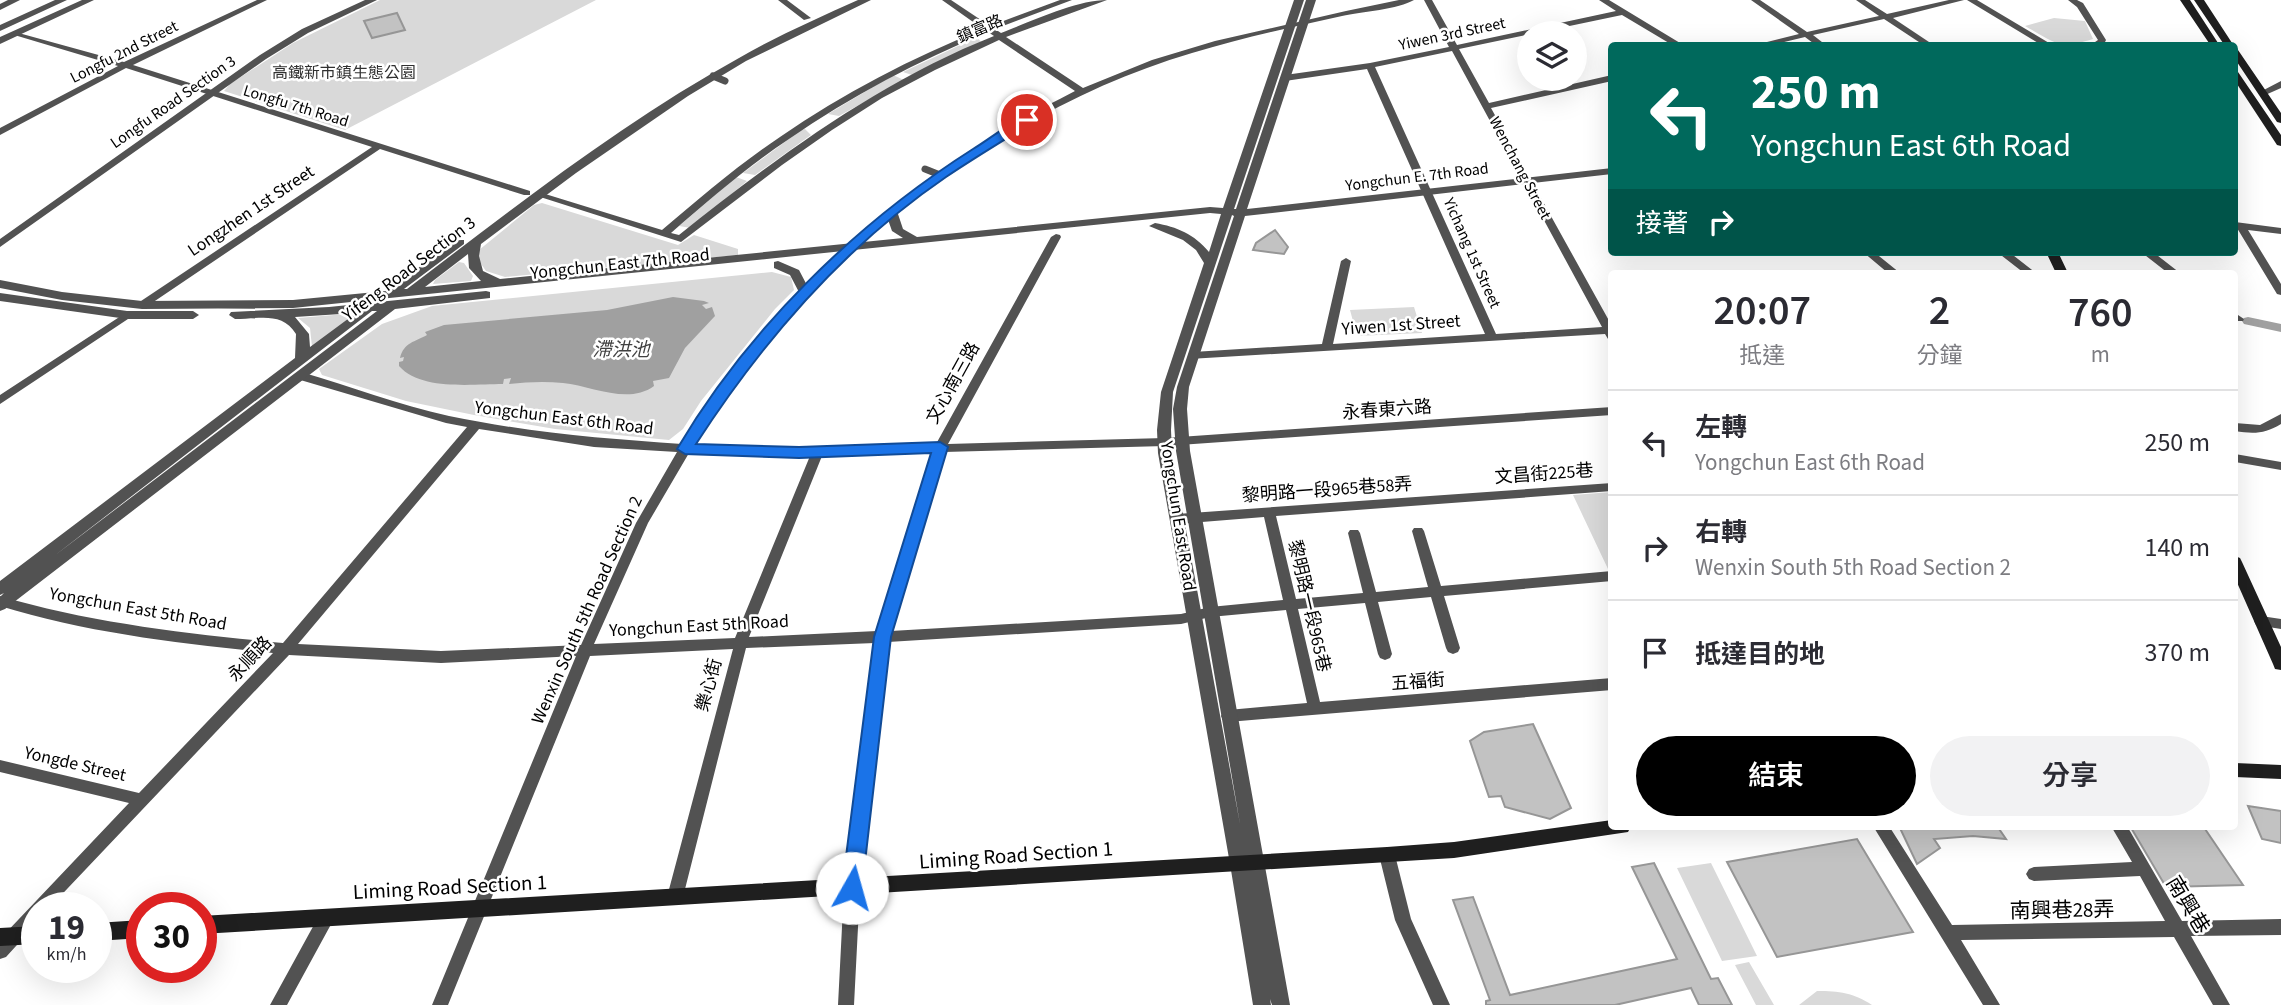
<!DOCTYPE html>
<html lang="zh-TW">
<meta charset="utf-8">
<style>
body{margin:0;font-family:"Source Sans 3","Noto Sans TC",sans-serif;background:#f2f2f3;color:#2b2b33;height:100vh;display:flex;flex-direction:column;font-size:26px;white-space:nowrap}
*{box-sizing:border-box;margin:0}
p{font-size:23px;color:#7c7c81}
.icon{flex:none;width:38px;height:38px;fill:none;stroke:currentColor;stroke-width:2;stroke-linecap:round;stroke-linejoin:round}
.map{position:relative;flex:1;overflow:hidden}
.sheet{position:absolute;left:1608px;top:270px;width:630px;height:560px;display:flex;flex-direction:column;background:#fff;border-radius:7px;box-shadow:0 7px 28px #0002}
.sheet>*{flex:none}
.hud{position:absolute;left:1608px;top:42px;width:630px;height:214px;border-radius:7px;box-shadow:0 7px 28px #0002;background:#00695c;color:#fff;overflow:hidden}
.controls{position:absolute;left:1517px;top:21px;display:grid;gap:14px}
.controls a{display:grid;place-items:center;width:70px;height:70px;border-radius:50%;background:#fff;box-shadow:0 7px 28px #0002;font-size:35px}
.speed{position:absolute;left:21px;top:892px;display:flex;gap:14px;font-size:35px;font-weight:700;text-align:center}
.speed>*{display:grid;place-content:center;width:91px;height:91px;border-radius:50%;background:#fff;box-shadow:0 7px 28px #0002;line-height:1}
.speed small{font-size:18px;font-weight:400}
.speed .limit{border:10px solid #d22;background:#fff;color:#111}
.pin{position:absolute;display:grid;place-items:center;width:60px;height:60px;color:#fff;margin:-30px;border:4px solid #fff;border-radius:50%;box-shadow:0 2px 7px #0007}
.me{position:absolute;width:77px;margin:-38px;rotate:7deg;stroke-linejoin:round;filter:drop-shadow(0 0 5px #0008)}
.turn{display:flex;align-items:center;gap:24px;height:147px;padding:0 28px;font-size:32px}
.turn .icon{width:91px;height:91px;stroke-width:2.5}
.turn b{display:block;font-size:49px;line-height:60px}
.then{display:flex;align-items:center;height:66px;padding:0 28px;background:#0003;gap:14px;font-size:26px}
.eta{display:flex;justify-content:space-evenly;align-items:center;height:119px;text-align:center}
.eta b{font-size:42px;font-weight:600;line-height:49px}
.cta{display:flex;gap:14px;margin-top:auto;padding:14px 28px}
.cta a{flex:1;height:80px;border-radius:42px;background:#000;color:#fff;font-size:28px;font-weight:600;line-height:80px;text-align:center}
.cta a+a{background:#f2f2f3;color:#2b2b33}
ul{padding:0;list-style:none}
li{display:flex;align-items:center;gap:21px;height:105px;padding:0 28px;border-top:2px solid #e1e1e2}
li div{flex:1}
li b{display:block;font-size:26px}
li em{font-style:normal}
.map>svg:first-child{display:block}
.green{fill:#d9d9d9}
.water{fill:#a0a0a0}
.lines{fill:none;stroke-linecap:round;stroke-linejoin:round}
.canal{fill:#a0a0a0;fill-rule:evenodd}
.building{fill:#c2c2c2;stroke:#969696;stroke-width:2}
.pedestrian{stroke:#525252;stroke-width:7}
.minor{fill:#525252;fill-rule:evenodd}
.tertiary{fill:#525252;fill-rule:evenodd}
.secondary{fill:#1f1f1f;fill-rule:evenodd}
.route{fill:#1a73e8;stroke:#114b97;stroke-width:2}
.labels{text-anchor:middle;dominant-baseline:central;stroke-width:5;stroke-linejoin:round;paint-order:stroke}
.far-street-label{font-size:16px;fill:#000;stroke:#fff}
.far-park-label{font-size:16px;fill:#303030;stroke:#fff}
.street-label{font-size:18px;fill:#000;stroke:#fff}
.water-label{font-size:19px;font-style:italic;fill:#414141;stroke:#fff}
.near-street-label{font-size:21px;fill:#000;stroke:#fff}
</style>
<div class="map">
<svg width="2281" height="1005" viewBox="0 0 2281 1005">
<rect width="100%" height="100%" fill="#fff"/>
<path class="green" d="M380 0H596L345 130 224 91 230 84 293 43Z
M2054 18 2085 21 2093 39C2058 50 2056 43 2025 26Z
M977 37 981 42 912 75 903 72Z
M893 75 904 80 839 116 828 114Z
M805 129 811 135 755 175 743 173 801 130Z
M736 177 747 181 691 228 679 226Z
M542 203 678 245 694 235 738 249V255L505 277 486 271 477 258 479 250 534 205Z
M459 262 464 263 473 276 471 281 433 284 435 280Z
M772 272 791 277 794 290 775 309 701 401 683 429 669 440 555 429 474 415 406 401 322 375 319 369 382 324 432 306Z
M1414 307 1422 333 1357 336 1350 310Z
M358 313 312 347 310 328 298 318Z
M1612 492V569H1608L1573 495Z
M1711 863 1757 956 1722 961 1677 868Z
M1749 962 1774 1005H1756L1735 965Z
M1817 991C1839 991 1854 993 1872 1005H1799Z"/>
<path class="water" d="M673 297 704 301 709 303 702 305 706 309 712 307 715 316 685 348 669 378 653 381 654 386C628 405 592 386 563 383 545 381 527 382 509 384L511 378 504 379 503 384C473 384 421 391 399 366V362L403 361 404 357 400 358C404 342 415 342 427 335L425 332 444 325 607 310Z"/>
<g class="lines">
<path class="canal" d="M2248 317 2281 324V332L2244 324 2242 321 2244 318Z"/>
</g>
<path class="building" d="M397 13 405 30 372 38 364 21Z
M1275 230 1288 247 1284 254 1253 250 1256 243Z
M1533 724 1571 808 1550 819 1505 807 1501 796 1489 797 1470 741 1484 732Z
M2248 806 2281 811V843L2262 839Z
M1899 826H1997L2006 839 1973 836 1934 839 1940 848 1917 864Z
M2130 826H2203L2243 885 2166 887Z
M1857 839 1913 932 1777 957 1727 862Z
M1654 863 1711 979 1718 978 1732 1005H1699L1691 988 1615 1005H1486V1001L1490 1000 1453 900 1473 897 1510 995 1677 959 1632 867Z"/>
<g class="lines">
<path class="pedestrian" d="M713 76 725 81
M925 169 940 175"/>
<path class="minor" d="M257 0H267L133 65 530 191V195H524L380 149 146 307H138L137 305 138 303 372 147 126 68 0 135V128L118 66 11 34 15 32 124 62Z
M778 0H787L811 18 804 20Z
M942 0H951L990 26 1060 0H1072L995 29 1001 33C1030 22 1076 0 1107 0L1006 37 1083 88 1152 60 1215 41 1346 11 1399 0H1414C1399 9 1361 12 1342 16 1292 27 1242 38 1192 53 992 112 802 266 694 445L799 448 936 444 1051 237 1056 234 1060 235 1061 237 948 444 1165 438 1612 407V415L1165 446 944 452 891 631 1181 614 1210 607 1283 600 1264 517 1177 524 1173 522 1171 519 1173 516 1177 514 1612 483V491L1276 516 1296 599 1363 593 1348 533 1350 530H1358L1360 533 1376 592 1428 587 1412 531 1414 528H1422L1424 531 1441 586 1612 571V581L1444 596 1460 648 1458 652 1453 654 1448 652 1446 648 1431 597 1378 602 1392 654 1390 658 1385 660 1380 658 1378 654 1365 603 1298 609 1320 702 1612 678V690L1228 722 1223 720 1221 716 1223 712 1228 710 1307 703 1286 610 1210 617 1181 624 888 642 860 888 854 1005H838L844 888 875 643 746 648 683 897 681 902 675 904 669 902 667 897 733 649 590 656 448 1005H432L576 656 441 663 289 655 49 908H37V923L6 957 0 959V939L129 803 0 772V760L139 793 273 653C183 644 87 633 0 606V596C91 623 189 634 283 643L467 427 446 423 297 379 295 376 301 372C350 386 399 405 449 416 526 432 604 439 682 444 760 318 873 208 1000 132 1024 117 1050 104 1075 91L999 40 935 70 882 98 832 130 782 165 681 242 534 195 536 193H542L662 230C700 198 738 165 780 137 843 93 912 58 983 29ZM988 32 994 36C878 82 776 158 679 235L671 233C709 200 747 167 789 139 851 96 918 61 988 32ZM479 429 594 447 677 452 636 523 581 645 441 651 298 644ZM689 453 810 456 735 638 594 644 648 523ZM932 453 877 631 749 637 822 456Z
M1424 0H1432L1457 45 1616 11 1599 0H1609L1685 46H1674L1622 15 1459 49 1489 103 1612 75V81L1491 108 1612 326V339H1608L1605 334 1189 359 1188 356 1189 353 1193 352 1322 344 1341 261 1346 258 1351 261 1333 344 1485 334 1367 69 1285 81 1281 78 1285 75 1370 63 1449 47ZM1452 51 1602 327 1496 334 1375 67Z
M1751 0H1760L1807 32 1879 16 1856 0H1865L1887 14 1949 0H1964L1893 18 1935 46H1925L1884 19 1813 35 1827 46H1817L1805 37 1768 46H1751L1799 34Z
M1967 0H1977L2054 46H2043Z
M2068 0H2077L2083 3 2106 40 2103 46H2089L2098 40 2077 7Z
M2235 222 2281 228V234L2248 230 2281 284V295L2277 294 2237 228H2235Z
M1863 252H1874L1900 273H1888Z
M1997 252H2009L2036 273H2024Z
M2141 252H2153L2180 273H2168Z
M127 312 132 315 131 317 0 404V395Z
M2235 313 2244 319 2243 321H2235Z
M2281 414V424C2265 434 2253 434 2235 431V423L2260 425Z
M2235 454 2281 462V470L2235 462Z
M2261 616 2281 619V629L2256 625 2254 621 2256 617Z
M1873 826H1889L1952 925 2165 921 2140 876 2034 881 2029 879 2026 874 2029 869 2034 867 2132 862 2111 826H2127L2182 921 2281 919V935L2191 936 2230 1005H2213L2174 937 1961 940 2000 1005H1983Z
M1387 848 1392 850 1395 855 1411 919 1450 1005H1433L1395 920 1379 855 1382 850Z
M327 909 333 912 335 917 287 1005H270L321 912Z"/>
<path class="tertiary" d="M8 0H20L0 10V4Z
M55 0H67L0 31V25Z
M82 0H94L0 44V37Z
M365 0H377L308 33 266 59 0 247V239L260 55 302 29Z
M858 0H871L746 61 688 96 576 173 481 244 479 256 483 271 500 279 903 238 892 231 886 214 892 211 898 214 903 229 917 237 1210 207 1223 208 1294 0H1304L1234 209H1236L1306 0H1316L1247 209 1612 168V174L1245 216 1189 387 1187 409 1190 451 1290 1005H1272L1270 999 1271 1005H1253L1230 864 1158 453 1157 430 1161 392 1204 263 1196 250 1183 240 1149 226 1155 223C1177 227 1194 234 1209 252L1221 214 1210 213 293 308 142 309 62 300 0 288V280L62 292 142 301 293 300 386 291 456 240H464V244L404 289H407C515 207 621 123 739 58 777 36 818 18 858 0ZM1232 215 1234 216 1177 387 1173 409 1176 451 1240 824 1172 453 1171 430 1173 392ZM468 254 469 268 481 281 425 287Z
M2281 81V88L2263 96 2258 93Z
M778 261 799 270 811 293 809 296H801L790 275 774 268V262Z
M486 291 490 292V298L395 309 5 609 0 611V597L4 593 0 595V581L295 358 296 334C282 311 259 319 235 319L229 315 231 312 329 307ZM372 311H377L54 556ZM356 313 310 347 309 334 295 317Z
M0 293 127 311H193L199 315 193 319H127L0 301Z"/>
<path class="secondary" d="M2180 0H2190L2220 46H2211Z
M2194 0H2204L2234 46H2225Z
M2235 49 2238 50 2281 113V123L2277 122 2235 59Z
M2235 71 2238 72 2281 135V146L2277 145 2235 81Z
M2046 252H2058L2068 273H2056Z
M2235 556 2240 558 2242 562 2281 647V670L2275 669 2273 664 2235 578Z
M2235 763 2281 765V779L2235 777Z
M1612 820V826H1631L1628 832 1454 858 201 934V916L1387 847 1454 842Z
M142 920V938L96 941V923Z
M37 926V944L0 946V928Z"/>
</g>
<path class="route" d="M1027 117 1033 120 1031 123C1003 141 974 158 946 177 845 246 762 342 696 444L799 447 940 442 948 447 891 637 862 888 859 895 852 898 845 895 842 888 874 637 931 453 799 458 685 454 677 449C748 329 855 224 973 149 990 139 1008 123 1027 117Z"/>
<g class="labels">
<g class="far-street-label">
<text transform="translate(980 29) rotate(-23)">鎮富路</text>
<text transform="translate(1452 34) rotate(-12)">Yiwen 3rd Street</text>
<text transform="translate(124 52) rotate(-27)">Longfu 2nd Street</text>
<text transform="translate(173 102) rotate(-35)">Longfu Road Section 3</text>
<text transform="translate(296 106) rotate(17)">Longfu 7th Road</text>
<text transform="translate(1520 168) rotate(62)">Wenchang Street</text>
<text transform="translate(1417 177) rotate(-7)">Yongchun E. 7th Road</text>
<text transform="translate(1472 253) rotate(66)">Yichang 1st Street</text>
</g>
<g class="far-park-label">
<text x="344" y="73">高鐵新市鎮生態公園</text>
</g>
<g class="street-label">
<text transform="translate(251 211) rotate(-34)">Longzhen 1st Street</text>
<text transform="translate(620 264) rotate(-6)">Yongchun East 7th Road</text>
<text transform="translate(409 269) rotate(-37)">Yifeng Road Section 3</text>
<text transform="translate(1401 325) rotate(-4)">Yiwen 1st Street</text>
<text transform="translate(953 383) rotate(-61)">文心南三路</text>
<text transform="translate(1387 410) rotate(-4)">永春東六路</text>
<text transform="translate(564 418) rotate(7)">Yongchun East 6th Road</text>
<text transform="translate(1544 474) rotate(-4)">文昌街225巷</text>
<text transform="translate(1327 490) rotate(-4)">黎明路一段965巷58弄</text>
<text transform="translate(1178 516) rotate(81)">Yongchun East Road</text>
<text transform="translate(1309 606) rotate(77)">黎明路一段965巷</text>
<text transform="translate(138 609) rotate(10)">Yongchun East 5th Road</text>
<text transform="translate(587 610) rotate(-66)">Wenxin South 5th Road Section 2</text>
<text transform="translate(699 626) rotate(-3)">Yongchun East 5th Road</text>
<text transform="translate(250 659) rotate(-47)">永順路</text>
<text transform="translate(1418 682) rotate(-5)">五福街</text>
<text transform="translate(709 685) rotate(-75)">樂心街</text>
<text transform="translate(75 764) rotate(13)">Yongde Street</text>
</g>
<g class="water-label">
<text x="621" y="350">滯洪池</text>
</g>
<g class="near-street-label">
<text transform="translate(1016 855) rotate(-4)">Liming Road Section 1</text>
<text transform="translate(450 887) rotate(-3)">Liming Road Section 1</text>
<text transform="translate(2188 905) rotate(59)">南興巷</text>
<text transform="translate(2062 910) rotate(-1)">南興巷28弄</text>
</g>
</g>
</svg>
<div class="controls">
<a><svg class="icon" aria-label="layers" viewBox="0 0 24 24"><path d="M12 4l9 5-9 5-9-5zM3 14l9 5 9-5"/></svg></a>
</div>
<div class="speed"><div>19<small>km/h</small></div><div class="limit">30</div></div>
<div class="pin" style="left:1027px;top:120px;background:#d93025"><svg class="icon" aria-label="arrive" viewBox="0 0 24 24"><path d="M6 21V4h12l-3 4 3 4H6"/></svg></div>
<svg class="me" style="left:852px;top:888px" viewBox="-20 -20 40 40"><circle r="19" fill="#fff"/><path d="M0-13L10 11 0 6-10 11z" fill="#1a73e8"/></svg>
<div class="hud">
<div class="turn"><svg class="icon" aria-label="left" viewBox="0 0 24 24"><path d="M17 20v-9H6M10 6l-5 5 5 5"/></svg><div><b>250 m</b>Yongchun East 6th Road</div></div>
<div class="then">接著<svg class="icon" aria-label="right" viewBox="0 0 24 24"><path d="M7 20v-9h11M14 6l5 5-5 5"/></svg></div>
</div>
<section class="sheet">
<div class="eta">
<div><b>20:07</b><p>抵達</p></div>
<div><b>2</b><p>分鐘</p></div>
<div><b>760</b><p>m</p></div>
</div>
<ul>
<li><svg class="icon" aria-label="left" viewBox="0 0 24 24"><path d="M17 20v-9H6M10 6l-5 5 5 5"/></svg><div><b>左轉</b><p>Yongchun East 6th Road</p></div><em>250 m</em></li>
<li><svg class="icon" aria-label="right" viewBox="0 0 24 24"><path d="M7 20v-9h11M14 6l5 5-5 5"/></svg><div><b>右轉</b><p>Wenxin South 5th Road Section 2</p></div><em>140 m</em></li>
<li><svg class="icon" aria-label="arrive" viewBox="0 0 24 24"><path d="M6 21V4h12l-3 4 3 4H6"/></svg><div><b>抵達目的地</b></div><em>370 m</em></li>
</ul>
<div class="cta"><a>結束</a><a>分享</a></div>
</section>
</div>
